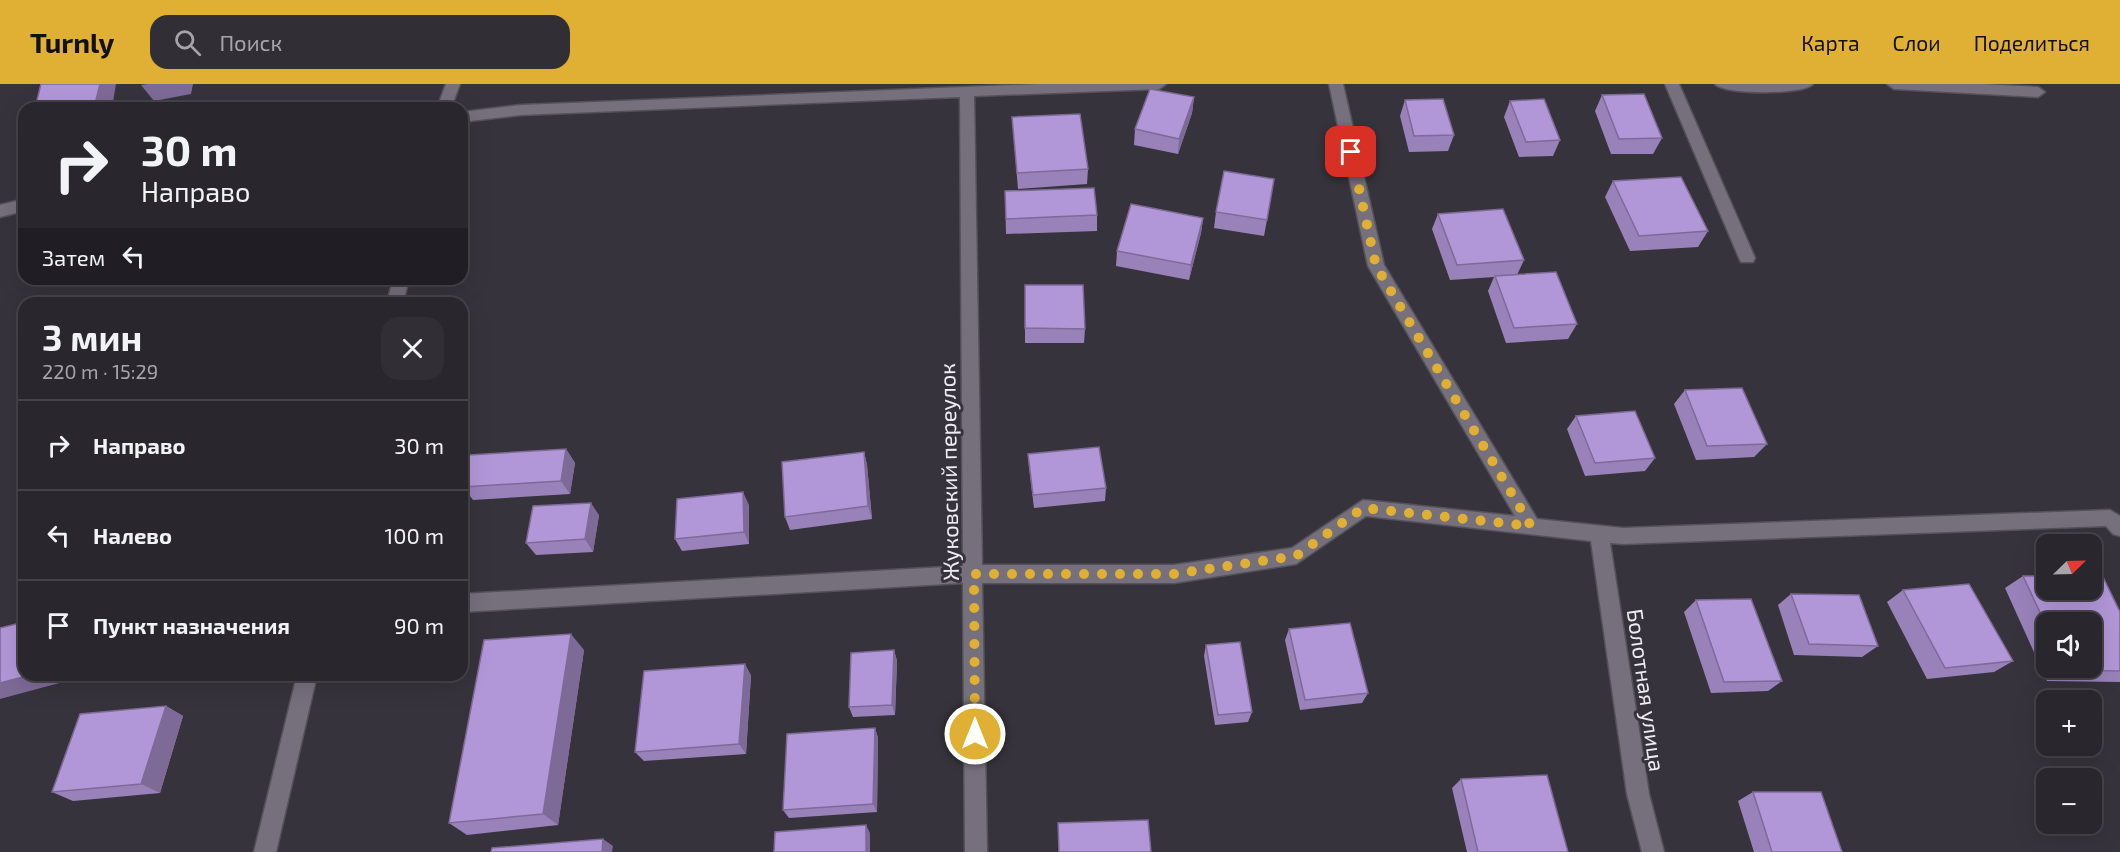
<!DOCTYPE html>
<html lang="ru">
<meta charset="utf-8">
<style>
body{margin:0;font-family:"Exo 2",sans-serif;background:#312e35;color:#f1f3f6;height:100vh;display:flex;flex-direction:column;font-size:22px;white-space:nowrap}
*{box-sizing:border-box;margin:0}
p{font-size:20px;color:#a5a5aa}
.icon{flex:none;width:33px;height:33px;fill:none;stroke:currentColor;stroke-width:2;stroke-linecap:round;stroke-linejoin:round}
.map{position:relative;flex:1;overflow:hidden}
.panel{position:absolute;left:18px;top:213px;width:450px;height:384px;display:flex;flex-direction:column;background:#29262d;border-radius:18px;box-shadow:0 6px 24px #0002,0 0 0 2px #454349}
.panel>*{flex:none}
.hud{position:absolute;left:18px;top:18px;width:450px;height:183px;border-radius:18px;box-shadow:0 6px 24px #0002,0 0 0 2px #454349;background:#29262d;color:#f1f3f6;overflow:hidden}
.needle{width:39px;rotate:67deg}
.fabs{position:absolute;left:2036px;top:450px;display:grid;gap:12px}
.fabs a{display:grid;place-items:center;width:66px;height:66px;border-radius:12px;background:#29262d;box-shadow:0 6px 24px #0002,0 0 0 2px #454349;font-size:30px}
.pin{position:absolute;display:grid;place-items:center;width:51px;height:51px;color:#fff;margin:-26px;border-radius:12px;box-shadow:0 3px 9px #0006}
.me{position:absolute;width:66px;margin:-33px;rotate:0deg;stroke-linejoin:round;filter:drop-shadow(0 0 4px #0008)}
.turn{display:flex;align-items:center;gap:21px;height:126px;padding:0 24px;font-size:27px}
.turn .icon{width:78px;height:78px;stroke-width:2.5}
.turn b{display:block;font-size:42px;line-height:51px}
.then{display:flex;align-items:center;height:57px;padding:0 24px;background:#0003;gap:12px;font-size:22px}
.round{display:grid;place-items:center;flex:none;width:63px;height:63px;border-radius:18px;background:#312e35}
.headline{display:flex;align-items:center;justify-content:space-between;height:102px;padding:0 24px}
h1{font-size:36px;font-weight:700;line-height:45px}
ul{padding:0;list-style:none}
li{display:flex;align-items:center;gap:18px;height:90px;padding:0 24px;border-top:2px solid #454349}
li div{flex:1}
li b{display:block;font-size:22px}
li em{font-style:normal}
header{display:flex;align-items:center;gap:36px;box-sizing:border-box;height:84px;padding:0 30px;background:#dfb034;color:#111}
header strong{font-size:28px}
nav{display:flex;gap:33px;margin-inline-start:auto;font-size:21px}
.search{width:420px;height:54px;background:#312e35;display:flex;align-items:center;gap:15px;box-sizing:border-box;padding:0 21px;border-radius:18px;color:#a5a5aa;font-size:22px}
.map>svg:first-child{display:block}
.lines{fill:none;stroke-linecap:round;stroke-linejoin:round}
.minor-casing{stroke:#545159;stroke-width:3}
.minor{fill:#75707c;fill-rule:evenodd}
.wall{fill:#9982ba;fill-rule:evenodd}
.shaded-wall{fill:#7d6a97}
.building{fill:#b297d8;stroke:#7d6a97;stroke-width:1.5}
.route{stroke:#dfb034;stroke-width:10;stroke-dasharray:0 18}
.labels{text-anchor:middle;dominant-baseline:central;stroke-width:6;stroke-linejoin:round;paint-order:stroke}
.street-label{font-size:22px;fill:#efedf3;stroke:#37333c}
</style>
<header>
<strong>Turnly</strong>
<div class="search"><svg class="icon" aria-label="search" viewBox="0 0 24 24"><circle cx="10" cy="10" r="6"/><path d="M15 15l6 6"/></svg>Поиск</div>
<nav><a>Карта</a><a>Слои</a><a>Поделиться</a></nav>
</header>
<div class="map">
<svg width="2120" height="768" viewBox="0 0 2120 768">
<rect width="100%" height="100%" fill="#37333c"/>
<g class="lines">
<defs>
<path id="minor" d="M446 0H460L451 24H437Z
M1039 0H1166L1159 5 974 12 982 481H1174L1292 464 1363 416 1515 432 1368 182 1329 0H1343L1384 181 1537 435 1623 444 2110 426 2120 432V452L2113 450 2106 442 1623 460 1610 459 1649 710 1664 768H1642L1627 710 1591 457 1366 432 1296 480 1174 499H982L987 768H965L963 499 462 528V510L963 482 960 13 521 31 462 38V28L521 21Z
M1665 0H1679L1755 174 1753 178H1741L1739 174Z
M1715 0H1813C1804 11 1724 11 1715 0Z
M1887 0H1982L2038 3 2045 8 2038 13 1894 5Z
M24 115V127L0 133V121Z
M393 195H409L403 219H387Z
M297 591H317L276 768H254Z"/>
</defs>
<use href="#minor" class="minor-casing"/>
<use href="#minor" class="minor"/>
</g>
<path class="wall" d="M1602 11 1662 54 1653 70H1611L1595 27Z
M1194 13 1192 29 1178 70 1134 61 1135 45Z
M1405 16 1454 51 1448 67 1409 68 1400 32Z
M1510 17 1560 56 1553 72 1519 73 1504 33Z
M1012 33 1088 85 1087 100 1018 105Z
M1613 97 1708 147 1698 163 1630 167 1605 113Z
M1005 107 1097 131V147L1006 150Z
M1216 128 1267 136 1264 152 1214 144Z
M1438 130 1524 176 1517 191 1577 240 1568 255 1506 259 1488 207 1494 193 1450 196 1432 145Z
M1203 134 1201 149 1189 196 1116 182 1117 167Z
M1025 244 1085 245 1084 259H1025Z
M1685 306 1767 360 1754 373 1696 376 1674 320Z
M1576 332 1655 374 1645 387 1585 392 1567 345Z
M566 365 575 379 570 410 473 416 463 403Z
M864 368 867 381 872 435 790 446 785 433Z
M1028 370 1106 404 1105 417 1034 424 1029 383Z
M749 421V460L682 467 675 455Z
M599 431 593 468 536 471 526 459Z
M2023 492 2120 528V598L2047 597 2005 504ZM2046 538 2091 584H2046Z
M1903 506 2013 577 1994 588 1927 595 1887 518Z
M1791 510 1878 562 1862 573 1794 571 1778 521Z
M1696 516 1782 597 1768 607 1711 609 1684 528Z
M1289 545 1368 609 1362 619 1300 626 1285 556Z
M1206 561 1252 628 1248 638 1215 641 1204 572Z
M584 566 558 741 467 751 449 739Z
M894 566 897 577 895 631 853 633 849 623Z
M751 591 746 670 644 677 635 668Z
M166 622 183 632 160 709 73 717 52 708Z
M875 644 878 654 877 728 789 734 783 726Z
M1461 695 1568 768H1467L1452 704Z
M1753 708 1842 768H1754L1738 717Z"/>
<path class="shaded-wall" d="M100 0H116L112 24H94Z
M148 0H193L191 10 154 17 141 1Z
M1194 13 1192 29 1178 70 1179 55Z
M1203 134 1201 149 1189 196 1191 181Z
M566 365 575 379 570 410 561 397Z
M864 368 867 381 872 435 868 422Z
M743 408 749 421V460L744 448Z
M591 419 599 431 593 468 585 455Z
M571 550 584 566 558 741 543 730Z
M894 566 897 577 895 631 892 621Z
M745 580 751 591 746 670 739 660Z
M30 591H64L63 598 0 615V599Z
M166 622 183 632 160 709 141 700Z
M875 644 878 654 877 728 873 720Z
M866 741 870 749V768H866Z
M603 755 613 762 612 768H602Z"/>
<path class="building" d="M41 0H100L94 24H35Z
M1150 5 1194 13 1179 55 1135 45Z
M1644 10 1662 54 1619 55 1602 11Z
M1443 15 1454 51 1414 52 1405 16Z
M1544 15 1560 56 1526 58 1510 17Z
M1080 30 1088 85 1017 89 1012 33Z
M1224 87 1274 95 1267 136 1216 128Z
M1681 93 1708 147 1639 152 1613 97Z
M1094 104 1097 131 1006 135 1005 107Z
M1131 120 1203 134 1191 181 1117 167Z
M1503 125 1524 176 1457 181 1438 130Z
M1556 188 1577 240 1514 244 1495 192Z
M1025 201H1083L1085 245 1025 244Z
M1742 304 1767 360 1707 362 1685 306Z
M1635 327 1655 374 1595 379 1576 332Z
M1099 363 1106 404 1033 411 1028 370Z
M566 365 561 397 463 403 469 371Z
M864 368 868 422 785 433 782 378Z
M743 408 744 448 675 455 677 415Z
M591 419 585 455 526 459 533 422Z
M2023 492H2046V506H2091V493H2103L2120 528V587L2067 586 2066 584H2091V538H2046V541Z
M1969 500 2013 577 1945 584 1903 506Z
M1791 510 1859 511 1878 562 1809 560Z
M1751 515 1782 597 1724 598 1696 516Z
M24 538V591H30L0 599V544Z
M1350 539 1368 609 1305 616 1289 545Z
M571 550 543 730 449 739 484 556Z
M1240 558 1252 628 1218 631 1206 561Z
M894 566 892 621 849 623 851 569Z
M745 580 739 660 635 668 644 587Z
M166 622 141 700 52 708 80 630Z
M875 644 873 720 783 726 787 650Z
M1547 691 1568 768H1478L1461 695Z
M1753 708H1821L1842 768H1772Z
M1148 736 1151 768H1059L1058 739Z
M866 741V768H774L775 748Z
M603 755 602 768H491L492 764Z"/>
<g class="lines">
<path class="route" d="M975 650 974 490H1174L1296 472 1363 424 1531 442 1376 182 1351 68"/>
</g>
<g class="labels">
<g class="street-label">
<text transform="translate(948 388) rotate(-91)">Жуковский переулок</text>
<text transform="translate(1647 606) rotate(82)">Болотная улица</text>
</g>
</g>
</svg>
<div class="fabs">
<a><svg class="needle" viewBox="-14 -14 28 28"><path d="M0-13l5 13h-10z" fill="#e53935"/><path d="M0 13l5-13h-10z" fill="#a5a5aa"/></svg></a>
<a><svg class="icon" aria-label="sound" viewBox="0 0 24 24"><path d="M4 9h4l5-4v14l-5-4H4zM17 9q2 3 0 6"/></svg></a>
<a>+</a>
<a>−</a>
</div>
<div class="pin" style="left:1351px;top:68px;background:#d93025"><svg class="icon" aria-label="arrive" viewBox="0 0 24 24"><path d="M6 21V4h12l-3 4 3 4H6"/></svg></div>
<svg class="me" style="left:975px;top:650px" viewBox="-20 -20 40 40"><circle r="17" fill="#dfb034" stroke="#fff" stroke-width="3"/><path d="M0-11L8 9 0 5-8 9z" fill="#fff"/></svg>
<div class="hud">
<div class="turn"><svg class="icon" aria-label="right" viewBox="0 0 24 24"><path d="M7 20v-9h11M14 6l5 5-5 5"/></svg><div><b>30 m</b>Направо</div></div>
<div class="then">Затем<svg class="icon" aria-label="left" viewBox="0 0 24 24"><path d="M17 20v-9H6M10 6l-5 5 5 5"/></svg></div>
</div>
<section class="panel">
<div class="headline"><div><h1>3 мин</h1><p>220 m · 15:29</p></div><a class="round"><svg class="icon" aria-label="close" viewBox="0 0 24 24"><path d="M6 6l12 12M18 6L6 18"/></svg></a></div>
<ul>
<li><svg class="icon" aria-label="right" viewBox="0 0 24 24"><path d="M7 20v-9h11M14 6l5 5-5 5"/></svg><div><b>Направо</b></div><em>30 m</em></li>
<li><svg class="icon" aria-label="left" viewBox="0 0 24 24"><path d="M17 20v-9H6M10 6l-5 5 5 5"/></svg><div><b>Налево</b></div><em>100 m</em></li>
<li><svg class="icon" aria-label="arrive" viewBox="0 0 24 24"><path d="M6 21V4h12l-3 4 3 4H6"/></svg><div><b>Пункт назначения</b></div><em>90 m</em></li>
</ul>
</section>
</div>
